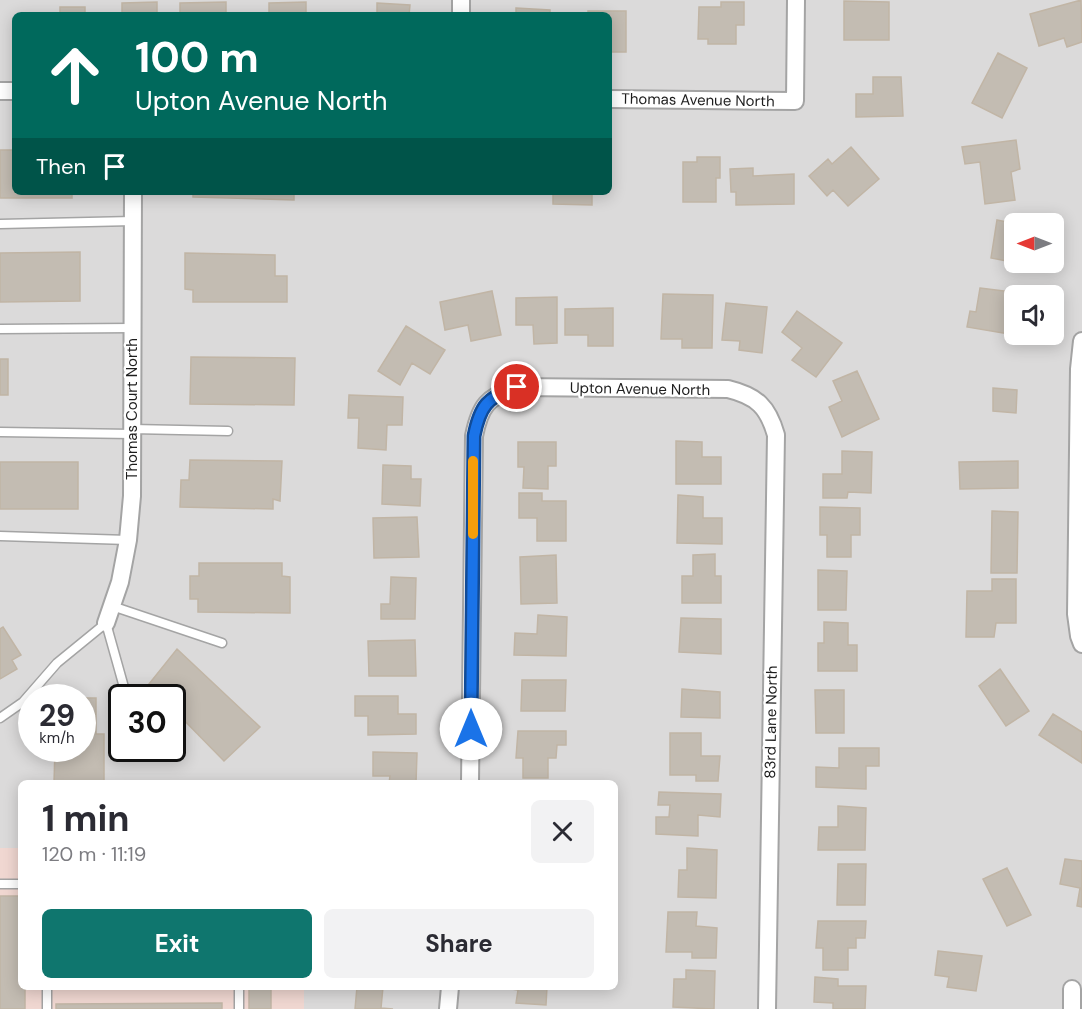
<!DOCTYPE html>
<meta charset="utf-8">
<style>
body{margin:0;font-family:"DM Sans",sans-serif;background:#f2f2f3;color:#2b2b33;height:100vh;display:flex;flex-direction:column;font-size:22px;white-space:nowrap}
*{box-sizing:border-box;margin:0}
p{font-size:20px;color:#7c7c81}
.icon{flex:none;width:33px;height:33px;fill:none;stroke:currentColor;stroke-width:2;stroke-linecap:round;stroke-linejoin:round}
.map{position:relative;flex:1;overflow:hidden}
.drawer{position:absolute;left:18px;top:780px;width:600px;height:210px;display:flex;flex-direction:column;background:#fff;border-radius:9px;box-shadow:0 3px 15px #0003}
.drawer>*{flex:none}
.banner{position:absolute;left:12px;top:12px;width:600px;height:183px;border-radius:9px;box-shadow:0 3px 15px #0003;background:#00695c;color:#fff;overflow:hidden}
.needle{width:39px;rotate:270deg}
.controls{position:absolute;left:1004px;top:213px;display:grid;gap:12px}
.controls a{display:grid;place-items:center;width:60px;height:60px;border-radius:9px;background:#fff;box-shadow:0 3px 15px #0003;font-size:30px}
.speed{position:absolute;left:18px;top:684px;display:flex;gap:12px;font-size:30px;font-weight:700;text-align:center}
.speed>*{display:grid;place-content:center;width:78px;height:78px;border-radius:50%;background:#fff;box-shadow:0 3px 15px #0003;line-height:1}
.speed small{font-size:15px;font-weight:400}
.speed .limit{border:3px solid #111;border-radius:9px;background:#fff;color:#111}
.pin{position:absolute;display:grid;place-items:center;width:51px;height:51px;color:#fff;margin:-26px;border:3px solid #fff;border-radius:50%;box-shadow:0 2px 6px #0007}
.me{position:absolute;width:66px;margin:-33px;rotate:0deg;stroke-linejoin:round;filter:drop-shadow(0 0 4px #0008)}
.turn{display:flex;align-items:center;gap:21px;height:126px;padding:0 24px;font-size:27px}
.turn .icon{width:78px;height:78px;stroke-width:2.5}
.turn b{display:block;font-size:42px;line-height:51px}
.then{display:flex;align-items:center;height:57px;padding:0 24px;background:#0003;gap:12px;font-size:22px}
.round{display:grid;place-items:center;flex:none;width:63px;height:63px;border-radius:9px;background:#f2f2f3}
.head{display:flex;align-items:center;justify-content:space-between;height:102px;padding:0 24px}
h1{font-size:36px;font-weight:700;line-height:45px}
.cta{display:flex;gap:12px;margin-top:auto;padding:12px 24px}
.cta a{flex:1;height:69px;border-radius:9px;background:#0f766e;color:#fff;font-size:24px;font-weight:700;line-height:69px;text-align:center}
.cta a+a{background:#f2f2f3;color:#2b2b33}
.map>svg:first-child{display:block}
.residential{fill:#dbdada;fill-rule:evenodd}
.commercial{fill:#f0d7d1}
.building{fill:#c3bcb2;stroke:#c1b5a5;stroke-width:1.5}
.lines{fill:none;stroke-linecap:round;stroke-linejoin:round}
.lane-casing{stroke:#a4a4a4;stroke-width:11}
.street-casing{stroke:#a4a4a4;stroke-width:20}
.lane{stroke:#fff;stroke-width:8}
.street{stroke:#fff;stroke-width:16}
.route-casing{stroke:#114b97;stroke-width:15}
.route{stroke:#1a73e8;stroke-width:10}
.slow{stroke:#f59e0b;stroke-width:10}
.labels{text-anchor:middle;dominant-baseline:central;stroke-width:4.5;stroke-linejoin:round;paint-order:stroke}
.street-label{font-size:15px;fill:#1d1d1d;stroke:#fff}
</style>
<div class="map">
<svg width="1082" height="1009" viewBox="0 0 1082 1009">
<rect width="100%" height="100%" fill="#efede3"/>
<path class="residential" d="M0 0H1082V1009H304V987H615V783H21V848H0ZM15 15H609V192H15ZM1014 224H1053V262H1014ZM1014 296H1053V334H1014ZM32 698H82V748H32ZM122 698H172V748H122Z"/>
<path class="commercial" d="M0 848H21V987H304V1009H0Z"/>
<path class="building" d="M1081 0 1082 42 1067 47 1064 38 1039 46 1030 14Z
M844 1 889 2V40H844Z
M157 2V15H122V3Z
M226 2V15H180V3Z
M306 2V15H269V3Z
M721 2H744V25H736V44H708V39H698L699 7H721Z
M377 3 410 5 409 15H365H377Z
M60 7H85V15H43H60Z
M516 8 550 10V15H516Z
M588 11H626V52H609V57V15H588Z
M998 53 1027 68 1002 118 972 103Z
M873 77H901L903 116 856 117V94H873Z
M1016 140 1020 169 1011 172 1015 200 985 204 980 162 965 164 962 147Z
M851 147 879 179 848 206 833 190 827 196 809 176 828 159 832 164Z
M0 150H15V192H72V198H0Z
M697 157H720V178H716V202H683V162H697Z
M753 168V176L794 174V204L736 205V192H731L730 169Z
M193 192H294V200L193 197Z
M553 192H592V205L553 204Z
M997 220 1017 224H1014V262L1017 263 991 258Z
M80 252V301L0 302V253Z
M185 253 275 255V276H287V302H193V290L185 289Z
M980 288 1027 294 1014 296V334H1021V336L967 327 970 311 976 312Z
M492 291 501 335 471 341 468 325 445 330 440 302Z
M663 294 713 295 712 348H682V339H661Z
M557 297V343L534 344 533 325H516V298Z
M726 303 767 307 762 353 739 350 740 341 722 340Z
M613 308V346H588V335H565V309Z
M797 311 842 343 816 377 792 360 802 348 782 332Z
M406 326 445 350 430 374 412 363 400 385 378 371Z
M191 357 295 358 294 405 190 404Z
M0 359H8V395H0Z
M857 371 879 419 842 437 829 407 842 401 833 381Z
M993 388 1017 390 1016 413 993 411Z
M349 395 403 397 402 425H387L386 450 358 448 359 418H348Z
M676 441 702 442V457H721V484H676Z
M518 442H556V466H548V489L523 488 524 467H518Z
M842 451 872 452 871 493 848 492 847 498H823V474H842Z
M190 460 282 461 280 501 273 499V509L180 507 181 480H189Z
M1018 461V488L960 489 959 462Z
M0 462H78V509H0Z
M383 465 411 466V479H421L420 506 382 504Z
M519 493H542V501H566V541H537V518H519Z
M678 495 703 497V518H722V544L677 543Z
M820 507 860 508V535H851V557H827V535H820Z
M992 511 1018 512 1017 573H991Z
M417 517 419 557 374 558 373 518Z
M715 554V576H721V603H682V576H693V555Z
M556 555 557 603 521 604 520 557Z
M199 563H282V576L290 577V613L198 612V599H190V576H199Z
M818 570 847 571 846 610H818Z
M391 577 416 578 415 619H381V604H390Z
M992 579H1016V623H996L994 637H966L967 591H992Z
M538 615 567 617 566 656 514 655 515 633 537 634Z
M681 618 721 619V654L679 652Z
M824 622 848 623V645H857V671H818V643H824Z
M3 627 21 655 12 660 17 669 0 679V629Z
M415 640 416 676H369L368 641Z
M177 649 260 727 224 761 172 708V698H162L149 684Z
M1000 669 1029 711 1006 726 979 686Z
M522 680H566L565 711H521Z
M682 689 720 692V718L681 717Z
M815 690H844V733H816Z
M355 696H398V714H416V734L368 735V716H355Z
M82 698H96V734H104V783H54L55 748H82Z
M1053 714 1082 732V763L1039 735Z
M518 731H566V745H557L556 758H548V778H523V758H516Z
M670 733H701V756H720L718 781H696V775H670Z
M839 748H879V766H866V789L816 787V767L839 768Z
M373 752 417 753 416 783H389L390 776H373Z
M659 792 721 794 720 817 698 815V836L656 834V817H669L670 805H658Z
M838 806 866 808 865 850H818L819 827H838Z
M687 848 717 850 716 898 678 897 679 870H687Z
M1065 859 1082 861V907L1077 906 1080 888 1060 884Z
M838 864H866L865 905H837Z
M1007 868 1031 915 1007 926 983 879Z
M0 896H21V987H25V1009H0Z
M668 912H697L696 926 717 928 716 958H692V952H666Z
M818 921H866L865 938H856V948H848V970H823V948H816Z
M938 951 982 956 976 991 947 987 949 977 935 975Z
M686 970 715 971 714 1009 673 1007 674 979H686Z
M815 977 838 979V986H866L865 1009H833V1003L814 1002Z
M249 987H271V1009H249Z
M357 987H383L381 1008 393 1009H355Z
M497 987H547L546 1005 516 1003 518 990Z
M222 1003V1009H56V1004Z"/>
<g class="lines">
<defs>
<path id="lane" d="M0 224 133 221
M0 329 132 328
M132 429 228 431
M0 432 132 434
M0 536 128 540
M112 606 222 643
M0 718 23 702 57 663 106 623 127 698
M0 884H21
M47 987V1009
M239 987V1009"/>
<path id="street" d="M461 0V15
M0 91H15
M609 99 795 101 796 0
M1082 341 1079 369 1076 614 1079 636 1082 644
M106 623 120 582 128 540 132 496 133 192
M470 783 474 436C480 406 487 397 517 387L728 389C757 396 768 407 776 435L767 1009
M448 1009 450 987
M1072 1009V989"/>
</defs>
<use href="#lane" class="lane-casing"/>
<use href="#street" class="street-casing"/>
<use href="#lane" class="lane"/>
<use href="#street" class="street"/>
</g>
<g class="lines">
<defs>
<path id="route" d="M471 729 474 436C480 406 487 397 517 387"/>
</defs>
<use href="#route" class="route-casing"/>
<use href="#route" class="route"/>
<path class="slow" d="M473 534V461"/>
</g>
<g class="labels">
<g class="street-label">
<text transform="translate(698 100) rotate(1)">Thomas Avenue North</text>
<text transform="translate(640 389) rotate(1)">Upton Avenue North</text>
<text transform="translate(132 409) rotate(-90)">Thomas Court North</text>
<text transform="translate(771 722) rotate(-89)">83rd Lane North</text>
</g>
</g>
</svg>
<div class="controls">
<a><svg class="needle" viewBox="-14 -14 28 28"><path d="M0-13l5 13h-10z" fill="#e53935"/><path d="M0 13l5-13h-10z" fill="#7c7c81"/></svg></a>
<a><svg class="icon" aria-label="sound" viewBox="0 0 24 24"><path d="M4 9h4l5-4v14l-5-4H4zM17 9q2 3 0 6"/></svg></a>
</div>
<div class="speed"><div>29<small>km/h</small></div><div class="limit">30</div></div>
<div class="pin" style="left:517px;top:387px;background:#d93025"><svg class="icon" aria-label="arrive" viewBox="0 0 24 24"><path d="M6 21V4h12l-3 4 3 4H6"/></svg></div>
<svg class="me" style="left:471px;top:729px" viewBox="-20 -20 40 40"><circle r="19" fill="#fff"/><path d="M0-13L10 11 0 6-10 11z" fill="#1a73e8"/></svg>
<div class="banner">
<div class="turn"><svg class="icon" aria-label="ahead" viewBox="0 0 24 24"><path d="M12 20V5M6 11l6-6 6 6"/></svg><div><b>100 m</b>Upton Avenue North</div></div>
<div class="then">Then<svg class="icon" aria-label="arrive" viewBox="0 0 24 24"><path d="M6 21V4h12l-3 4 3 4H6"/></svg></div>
</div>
<section class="drawer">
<div class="head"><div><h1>1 min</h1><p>120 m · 11:19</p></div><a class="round"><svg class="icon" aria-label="close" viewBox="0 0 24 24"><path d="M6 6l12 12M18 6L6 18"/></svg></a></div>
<div class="cta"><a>Exit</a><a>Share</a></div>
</section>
</div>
